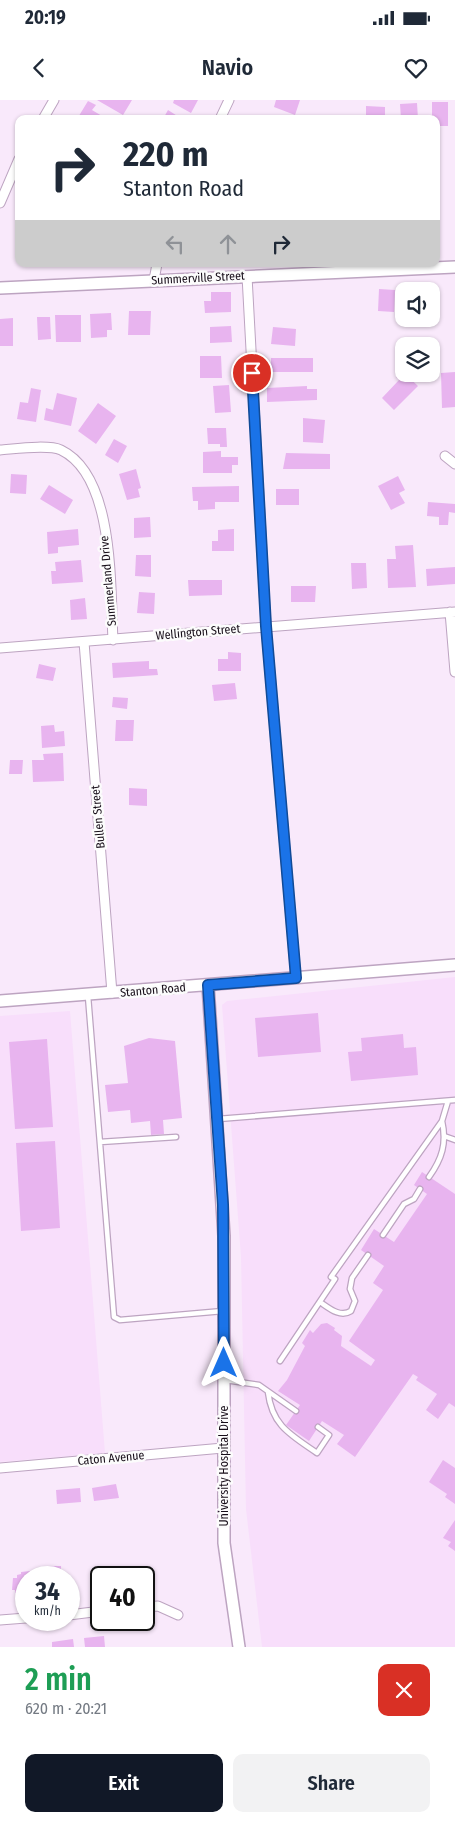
<!DOCTYPE html>
<meta charset="utf-8">
<style>
body{margin:0;font-family:"Fira Sans Condensed",sans-serif;background:#f2f2f3;color:#1f2937;height:100vh;display:flex;flex-direction:column;font-size:19px;white-space:nowrap}
*{box-sizing:border-box;margin:0}
p{font-size:16px;color:#747a83}
.icon{flex:none;width:28px;height:28px;fill:none;stroke:currentColor;stroke-width:2;stroke-linecap:round;stroke-linejoin:round}
.map{position:relative;height:1547px;overflow:hidden}
.details{display:flex;flex-direction:column;background:#fff;flex:1}
.details>*{flex:none}
.banner{position:absolute;left:15px;top:15px;width:425px;height:152px;border-radius:10px;box-shadow:0 1px 4px #0004;background:#fff;color:#1f2937;overflow:hidden}
.fabs{position:absolute;left:395px;top:182px;display:grid;gap:10px}
.fabs a{display:grid;place-items:center;width:45px;height:45px;border-radius:10px;background:#fff;box-shadow:0 1px 4px #0004;font-size:25px}
.speed{position:absolute;left:15px;top:1466px;display:flex;gap:10px;font-size:25px;font-weight:700;text-align:center}
.speed>*{display:grid;place-content:center;width:65px;height:65px;border-radius:50%;background:#fff;box-shadow:0 1px 4px #0004;line-height:1}
.speed small{font-size:12px;font-weight:400}
.speed .limit{border:2px solid #111;border-radius:8px;background:#fff;color:#111}
.pin{position:absolute;display:grid;place-items:center;width:42px;height:42px;color:#fff;margin:-21px;border:2px solid #fff;border-radius:50%;box-shadow:0 1px 5px #0007}
.me{position:absolute;width:55px;margin:-28px;rotate:0deg;stroke-linejoin:round;filter:drop-shadow(0 0 4px #0008)}
.turn{display:flex;align-items:center;gap:18px;height:105px;padding:0 25px;font-size:22px}
.turn .icon{width:65px;height:65px;stroke-width:2.5}
.turn b{display:block;font-size:35px;line-height:42px}
.lanes{display:flex;align-items:center;height:48px;padding:0 25px;background:#0003;justify-content:center;gap:25px;direction:ltr}
.lanes .off{opacity:.35}
.round{display:grid;place-items:center;flex:none;width:52px;height:52px;border-radius:10px;background:#f2f2f3}
.overview{display:flex;align-items:center;justify-content:space-between;height:85px;padding:0 25px}
h1{font-size:30px;font-weight:600;line-height:38px;color:#1e9e55}
.cta{display:flex;gap:10px;margin-top:auto;padding:10px 25px}
.cta a{flex:1;height:58px;border-radius:10px;background:#111827;color:#fff;font-size:20px;font-weight:600;line-height:58px;text-align:center}
.cta a+a{background:#f2f2f3;color:#1f2937}
.status{display:flex;justify-content:space-between;align-items:center;height:35px;padding:0 25px;background:#fff;direction:ltr}
.status svg{height:14px;fill:currentColor}
header{display:flex;justify-content:space-between;align-items:center;height:65px;padding:0 25px;background:#fff;font-size:22px;font-weight:600}
.map>svg:first-child{display:block}
.built{fill:#f8defb}
.building{fill:#e8b4ef}
.lines{fill:none;stroke-linecap:round;stroke-linejoin:round}
.service-casing{stroke:#bda4c1;stroke-width:7}
.minor-casing{stroke:#bda4c1;stroke-width:11}
.tertiary-casing{stroke:#bda4c1;stroke-width:14}
.service{stroke:#fff;stroke-width:4.5}
.minor{stroke:#fff;stroke-width:9}
.tertiary{stroke:#fff;stroke-width:11}
.route-casing{stroke:#114b97;stroke-width:12}
.route{stroke:#1a73e8;stroke-width:9}
.labels{text-anchor:middle;dominant-baseline:central;stroke-width:5;stroke-linejoin:round;paint-order:stroke}
.street-label{font-size:12px;fill:#160d18;stroke:#fcfcfc}
</style>
<div class="status"><b>20:19</b><svg viewBox="0 0 49 12"><path d="M0 12V9h3v3zM5 12V6h3v6zM10 12V3h3v9zM15 12V0h3v12zM26 1h20v11H26zM47 4h2v5h-2z"/></svg></div>
<header><svg class="icon" aria-label="back" viewBox="0 0 24 24"><path d="M15 5l-7 7 7 7"/></svg>Navio<svg class="icon" aria-label="heart" viewBox="0 0 24 24"><path d="M12 20l-8-8c-3-5 5-10 8-4 3-6 11-1 8 4z"/></svg></header>
<div class="map">
<svg width="455" height="1547" viewBox="0 0 455 1547">
<rect width="100%" height="100%" fill="#f9e9fb"/>
<path class="built" d="M455 877V1547H262L246 1409 241 1157 222 905 227 901Z
M70 911 105 1353 0 1362V916Z"/>
<path class="building" d="M97 0H132L123 15Z
M174 0H198L191 13 173 3Z
M276 0H300L295 15 274 7Z
M88 1 96 5 92 10 102 16 100 19H77Z
M432 2H448V26H436V19H432Z
M417 3 418 19H401L400 4Z
M366 6 385 7V19H366Z
M168 10 182 19H163Z
M379 189 395 190 394 212 378 211Z
M211 192H231V212L205 213 204 201H211Z
M129 211H151L150 235H128Z
M111 213 112 230H107V237L91 238 90 214Z
M55 215H81V242H56Z
M37 217H50L51 239 38 240Z
M13 218V246H0V219Z
M231 226 232 242 210 243V227Z
M273 227 296 229 295 246 271 244Z
M200 256H221L222 278H200Z
M271 258H313V272H271Z
M402 271 418 286 394 310 382 298 399 280 396 277Z
M455 272V307L442 308 441 273Z
M229 285 231 312 215 313 213 286Z
M307 286V289H317V300L267 302V288Z
M31 288 41 290 36 322 17 319 20 302 28 303Z
M57 293 77 298 71 326 44 320 46 308 53 310Z
M98 303 116 316 96 344 78 331Z
M303 318 325 320 323 343 303 342Z
M207 328H226L227 347H220V344H208Z
M114 339 127 346 118 363 105 355Z
M221 351V357H238V365H232V373H203V352Z
M286 353 330 354V369H283Z
M136 369 141 388 138 389 140 397 127 400 119 374Z
M11 374 27 375 26 394 10 393Z
M398 376 405 390 399 393 405 403 391 410 378 386Z
M49 385 73 400 65 414 40 399Z
M239 386V402H215V409L198 410V401H193L192 387Z
M276 389H299V405H276Z
M428 402 455 404V413L449 412 448 425H439V417L427 416Z
M150 417 151 437 134 438V418Z
M78 429 79 445 58 447V453L48 454 47 432Z
M234 429V451H212V441H218V430Z
M413 445 416 487 388 488 387 459H396L395 446Z
M136 455H151V477L135 476Z
M81 460 83 482 52 484 51 471H56L55 462Z
M351 463H366L367 488 352 489Z
M455 467V484L427 486 426 469Z
M188 480H222V495L189 496Z
M291 486H316L315 502H291Z
M139 492 155 493 154 514 137 513Z
M85 498 87 519 71 520 70 500Z
M228 552 241 553V571H218V559H228Z
M149 561V569H157L158 575 113 578 112 563Z
M39 564 56 568 53 581 36 578Z
M235 583 237 599 214 601 212 585Z
M113 597 128 598 127 609 112 607Z
M116 620H134L133 641H115Z
M54 625 55 632 64 631 65 646 42 648 41 626Z
M63 653 64 681 33 682 32 660H44L43 654Z
M10 660H23L22 674H9Z
M129 688 147 689V706L129 705Z
M318 913 321 952 258 957 255 918Z
M403 934 404 948 416 947 418 975 351 981 348 952 362 951 361 938Z
M149 938 175 941 182 1018 163 1020 164 1034 151 1035 150 1021 131 1023 130 1010 108 1012 105 985 128 983 124 946Z
M47 939 53 1027 15 1029 9 942Z
M55 1041 60 1128 21 1131 16 1043Z
M422 1072 455 1094V1307L449 1303 438 1319 426 1310 437 1294 416 1280 418 1277 413 1274 355 1357 337 1344 344 1335 322 1321 309 1341 286 1325 300 1305 278 1291 287 1280 305 1246 302 1243 310 1230 313 1233 321 1224 327 1223 335 1228 334 1230 342 1236 341 1246 371 1266 375 1260 349 1241 383 1190 373 1183 384 1166 361 1150 374 1129 394 1142 427 1094 414 1085Z
M443 1360 455 1368V1404L445 1397 447 1394 429 1382Z
M116 1384 119 1398 94 1401 92 1388Z
M80 1388 81 1402 57 1404 56 1390Z
M455 1420V1451L448 1446 451 1442 443 1438Z
M47 1466H61V1478H47Z
M30 1471V1478H26V1492L15 1493V1490H12L13 1478H17V1475L21 1474V1472Z
M104 1536 105 1547H85L84 1538Z
M73 1539 74 1547H52V1542Z"/>
<g class="lines">
<defs>
<path id="service" d="M88 896 114 1217 120 1220 223 1211
M218 1019 455 1000
M444 1036 455 1040
M100 1042 176 1037
M429 1077C442 1059 447 1043 442 1021
M383 1135 404 1104 414 1099 420 1089
M320 1202C329 1208 340 1218 351 1211L355 1201 350 1189 352 1178 368 1155
M280 1261 335 1179 331 1177 442 1021 448 1001
M225 1280 259 1285 296 1311
M268 1292C272 1326 291 1335 317 1353L329 1335 318 1327"/>
<path id="minor" d="M43 19 54 0
M220 19 229 0
M0 103 19 59
M247 176 266 526 296 878
M154 180 157 164
M0 350C14 349 48 344 61 350 115 376 110 487 113 540
M445 356 455 364
M450 512 455 572
M84 542 112 893
M0 548 455 512
M0 1368 223 1348
M144 1507 158 1506 178 1515
M69 1515 101 1511
M0 1520 26 1518"/>
<path id="tertiary" d="M0 188 455 167
M208 885 224 1136V1443L239 1547
M0 901 455 865"/>
</defs>
<use href="#service" class="service-casing"/>
<use href="#minor" class="minor-casing"/>
<use href="#tertiary" class="tertiary-casing"/>
<use href="#service" class="service"/>
<use href="#minor" class="minor"/>
<use href="#tertiary" class="tertiary"/>
</g>
<g class="lines">
<defs>
<path id="route" d="M224 1263 223 1105 208 885 296 878 266 526 252 273"/>
</defs>
<use href="#route" class="route-casing"/>
<use href="#route" class="route"/>
</g>
<g class="labels">
<g class="street-label">
<text transform="translate(198 178) rotate(-3)">Summerville Street</text>
<text transform="translate(108 481) rotate(-95)">Summerland Drive</text>
<text transform="translate(198 532) rotate(-5)">Wellington Street</text>
<text transform="translate(98 717) rotate(-95)">Bullen Street</text>
<text transform="translate(153 890) rotate(-5)">Stanton Road</text>
<text transform="translate(111 1358) rotate(-5)">Caton Avenue</text>
<text transform="translate(224 1366) rotate(-90)">University Hospital Drive</text>
</g>
</g>
</svg>
<div class="fabs">
<a><svg class="icon" aria-label="sound" viewBox="0 0 24 24"><path d="M4 9h4l5-4v14l-5-4H4zM17 9q2 3 0 6"/></svg></a>
<a><svg class="icon" aria-label="layers" viewBox="0 0 24 24"><path d="M12 4l9 5-9 5-9-5zM3 14l9 5 9-5"/></svg></a>
</div>
<div class="speed"><div>34<small>km/h</small></div><div class="limit">40</div></div>
<div class="pin" style="left:252px;top:273px;background:#d93025"><svg class="icon" aria-label="arrive" viewBox="0 0 24 24"><path d="M6 21V4h12l-3 4 3 4H6"/></svg></div>
<svg class="me" style="left:224px;top:1263px" viewBox="-20 -20 40 40"><path d="M0-17L14 15 0 8-14 15z" fill="#1a73e8" stroke="#fff" stroke-width="4"/></svg>
<div class="banner">
<div class="turn"><svg class="icon" aria-label="right" viewBox="0 0 24 24"><path d="M7 20v-9h11M14 6l5 5-5 5"/></svg><div><b>220 m</b>Stanton Road</div></div>
<div class="lanes"><svg class="icon off" aria-label="left" viewBox="0 0 24 24"><path d="M17 20v-9H6M10 6l-5 5 5 5"/></svg><svg class="icon off" aria-label="ahead" viewBox="0 0 24 24"><path d="M12 20V5M6 11l6-6 6 6"/></svg><svg class="icon" aria-label="right" viewBox="0 0 24 24"><path d="M7 20v-9h11M14 6l5 5-5 5"/></svg></div>
</div>
</div>
<section class="details">
<div class="overview"><div><h1>2 min</h1><p>620 m · 20:21</p></div><a class="round" style="background:#d93025;color:#fff"><svg class="icon" aria-label="close" viewBox="0 0 24 24"><path d="M6 6l12 12M18 6L6 18"/></svg></a></div>
<div class="cta"><a>Exit</a><a>Share</a></div>
</section>
